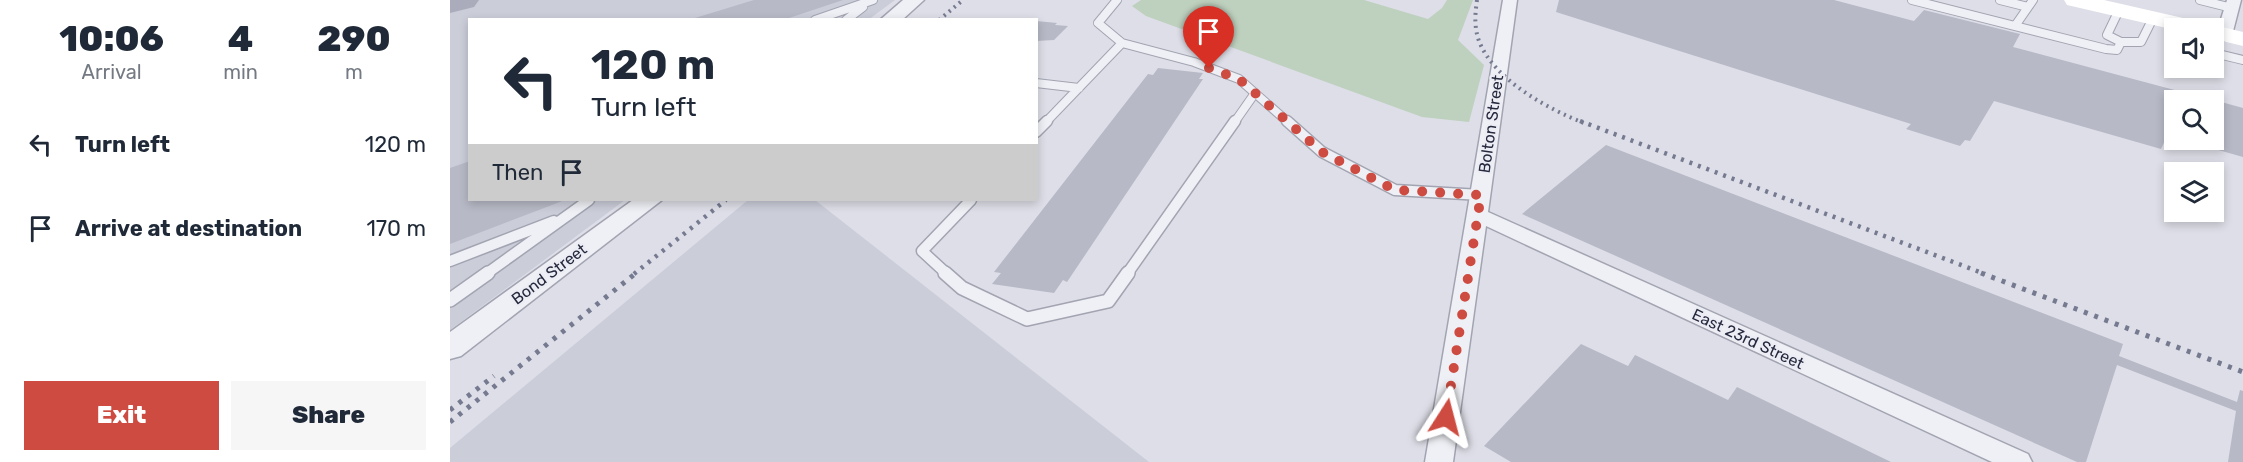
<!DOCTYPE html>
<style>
body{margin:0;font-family:Rubik,sans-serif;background:#f6f6f7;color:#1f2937;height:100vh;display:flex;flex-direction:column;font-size:22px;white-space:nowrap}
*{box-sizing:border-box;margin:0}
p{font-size:20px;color:#747a83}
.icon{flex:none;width:33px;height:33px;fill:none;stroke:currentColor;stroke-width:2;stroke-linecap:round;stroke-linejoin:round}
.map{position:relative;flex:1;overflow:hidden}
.panel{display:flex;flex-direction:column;background:#fff;width:450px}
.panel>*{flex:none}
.hud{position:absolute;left:18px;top:18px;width:570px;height:183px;border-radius:0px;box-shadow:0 3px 9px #0003;background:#fff;color:#1f2937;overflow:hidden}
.buttons{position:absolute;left:1714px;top:18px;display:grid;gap:12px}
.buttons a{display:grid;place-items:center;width:60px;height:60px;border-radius:0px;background:#fff;box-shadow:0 3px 9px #0003;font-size:30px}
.pin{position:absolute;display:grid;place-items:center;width:51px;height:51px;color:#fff;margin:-62px -26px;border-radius:50% 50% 50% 0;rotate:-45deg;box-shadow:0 0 6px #0007}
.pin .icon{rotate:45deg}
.me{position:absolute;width:66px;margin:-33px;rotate:9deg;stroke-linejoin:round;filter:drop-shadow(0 0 4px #0008)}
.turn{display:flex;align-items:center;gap:21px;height:126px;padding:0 24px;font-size:27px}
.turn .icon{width:78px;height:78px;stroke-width:2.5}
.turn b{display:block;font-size:42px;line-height:51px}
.then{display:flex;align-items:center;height:57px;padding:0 24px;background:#0003;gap:12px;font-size:22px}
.eta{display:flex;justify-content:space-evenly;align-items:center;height:102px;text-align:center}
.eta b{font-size:36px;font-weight:800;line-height:42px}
.primary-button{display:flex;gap:12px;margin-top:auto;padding:12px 24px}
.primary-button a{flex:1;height:69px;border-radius:0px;background:#cd4b40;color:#fff;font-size:24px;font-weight:800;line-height:69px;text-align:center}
.primary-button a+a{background:#f6f6f7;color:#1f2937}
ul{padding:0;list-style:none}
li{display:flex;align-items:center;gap:18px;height:84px;padding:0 24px}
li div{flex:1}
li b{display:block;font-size:22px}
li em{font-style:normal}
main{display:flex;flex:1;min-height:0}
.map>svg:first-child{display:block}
.built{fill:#cbcdd9}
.green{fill:#bed0be}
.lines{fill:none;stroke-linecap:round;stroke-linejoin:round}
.taxiway{fill:#aaacbc;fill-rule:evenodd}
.building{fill:#b7b9c6}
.service-far2-casing{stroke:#a2a4b1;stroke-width:10}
.service-far1-casing{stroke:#a2a4b1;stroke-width:13}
.service-casing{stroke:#a2a4b1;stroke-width:16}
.minor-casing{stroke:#a2a4b1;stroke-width:3}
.tertiary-casing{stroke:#a2a4b1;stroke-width:3}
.service-far2{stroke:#eff0f5;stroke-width:8}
.service-far1{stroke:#eff0f5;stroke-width:10}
.service{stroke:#eff0f5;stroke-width:13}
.minor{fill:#eff0f5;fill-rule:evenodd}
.tertiary{fill:#eff0f5;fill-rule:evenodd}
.secondary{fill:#fff;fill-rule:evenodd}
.rail-far2{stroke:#767a90;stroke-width:4;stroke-dasharray:2 4.5;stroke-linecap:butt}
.rail-far1{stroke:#767a90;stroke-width:4.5;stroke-dasharray:3 6;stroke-linecap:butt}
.rail{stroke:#767a90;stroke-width:5;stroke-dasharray:4 7;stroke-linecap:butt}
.route{stroke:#cd4b40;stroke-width:10;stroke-dasharray:0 18}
.labels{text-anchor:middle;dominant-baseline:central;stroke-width:4.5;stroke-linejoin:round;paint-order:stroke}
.street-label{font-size:16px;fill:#26293d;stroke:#ecedf4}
</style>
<main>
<section class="panel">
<div class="eta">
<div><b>10:06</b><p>Arrival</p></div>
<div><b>4</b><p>min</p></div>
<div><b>290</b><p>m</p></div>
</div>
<ul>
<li><svg class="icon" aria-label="left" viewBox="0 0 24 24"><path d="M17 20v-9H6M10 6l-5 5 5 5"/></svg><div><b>Turn left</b></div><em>120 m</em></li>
<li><svg class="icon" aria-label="arrive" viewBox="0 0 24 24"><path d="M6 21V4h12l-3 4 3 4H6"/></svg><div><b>Arrive at destination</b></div><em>170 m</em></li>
</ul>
<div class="primary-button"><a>Exit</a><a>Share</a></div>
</section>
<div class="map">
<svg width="1793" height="462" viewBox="0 0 1793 462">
<rect width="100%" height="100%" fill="#dddee7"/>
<path class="built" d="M0 0H445L418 20H20V200H175L0 330Z
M298 200H365L699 462H0V448Z"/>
<path class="green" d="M691 0H914L978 19 992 8 997 0H1023L1008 40 1034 65 1019 122 972 117 696 16 682 6Z"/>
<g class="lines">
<path class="taxiway" d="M0 0H29L24 7 0 13Z"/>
</g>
<path class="building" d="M304 0H393L333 20 245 18Z
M1109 0H1384L1464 21 1474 10 1570 34 1563 47 1762 100H1725V138L1717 136 1711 149 1544 101 1520 141 1515 140 1510 146 1456 129 1461 124 1106 12Z
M586 21 607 23 605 25 618 26 604 40 586 41Z
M708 68 753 73 749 79H753L617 282 613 280 604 293 542 284 551 273 544 272 698 74 703 75Z
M1764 100 1793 108V157L1733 140H1764Z
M1156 145 1673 344 1669 356 1787 402 1790 390 1793 391V462H1778L1786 411 1667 365 1636 462H1627L1072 214Z
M20 161V200H115L0 244V168Z
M1131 344 1178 366 1185 355 1278 400 1287 387 1441 462H1061L1034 446Z"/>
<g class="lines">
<defs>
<path id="service-far2" d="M667 0 648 23 672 43
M1462 0 1656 49 1667 50 1671 42
M1550 0 1578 7
M1750 0 1782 8
M1669 10 1657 35 1671 42H1691L1703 18
M365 20 423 0
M396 20 413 7
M1565 26 1583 0
M1764 53 1793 60
M586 83 629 88
M595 123 672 43 744 62 789 79 839 123
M784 123 805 93"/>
<path id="service-far1" d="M837 121 872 152 945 190 1031 195
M586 132 597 121
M0 261 104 221
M36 274 139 200
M497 274 472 251 521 200
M677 274 785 121"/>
<path id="service" d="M495 273 512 288 577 319 658 301 678 273
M0 300 38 273"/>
<path id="minor" d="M1053 0H1067L1038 212 1578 454 1582 462H1542L1036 226 1003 462H975Z
M1777 0H1791L1782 35 1774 40 1766 35Z"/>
<path id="tertiary" d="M453 0H474L452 20H430Z
M183 200H212L11 356 0 359V332Z"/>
</defs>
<use href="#service-far2" class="service-far2-casing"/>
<use href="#service-far1" class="service-far1-casing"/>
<use href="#service" class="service-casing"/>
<use href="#minor" class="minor-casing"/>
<use href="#tertiary" class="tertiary-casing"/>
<use href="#service-far2" class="service-far2"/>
<use href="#service-far1" class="service-far1"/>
<use href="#service" class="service"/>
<use href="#minor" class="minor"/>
<use href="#tertiary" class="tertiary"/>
<path class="secondary" d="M1614 0H1654L1755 23 1758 27 1764 25 1793 32V46L1764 39V28L1725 30 1617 5Z"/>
<path class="rail-far2" d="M1027 0C1025 14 1024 27 1029 41 1044 80 1098 109 1134 123
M489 20 513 0"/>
<path class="rail-far1" d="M1130 121 1535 274
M184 274 276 200"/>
<path class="rail" d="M1531 273 1793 372
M0 410 44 376
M0 422 186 273"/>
</g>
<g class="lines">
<path class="route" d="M759 68 789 79 872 152 945 190 1031 195 996 417"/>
</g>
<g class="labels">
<g class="street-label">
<text transform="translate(1041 124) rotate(-82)">Bolton Street</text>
<text transform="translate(99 274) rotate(-37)">Bond Street</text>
<text transform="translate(1298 339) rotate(25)">East 23rd Street</text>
</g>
</g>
</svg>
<div class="buttons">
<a><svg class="icon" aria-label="sound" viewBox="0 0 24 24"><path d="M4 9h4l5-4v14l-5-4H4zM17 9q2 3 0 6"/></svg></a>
<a><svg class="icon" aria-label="search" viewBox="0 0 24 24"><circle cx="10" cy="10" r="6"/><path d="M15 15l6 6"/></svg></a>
<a><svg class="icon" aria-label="layers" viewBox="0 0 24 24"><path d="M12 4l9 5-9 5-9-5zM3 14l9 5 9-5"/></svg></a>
</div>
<div class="pin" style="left:759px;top:68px;background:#d93025"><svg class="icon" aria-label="arrive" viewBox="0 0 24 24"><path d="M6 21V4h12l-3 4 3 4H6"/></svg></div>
<svg class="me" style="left:996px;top:417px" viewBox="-20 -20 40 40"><path d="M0-17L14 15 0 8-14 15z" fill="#cd4b40" stroke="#fff" stroke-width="4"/></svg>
<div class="hud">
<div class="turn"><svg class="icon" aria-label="left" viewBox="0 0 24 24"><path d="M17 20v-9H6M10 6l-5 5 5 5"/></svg><div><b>120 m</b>Turn left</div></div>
<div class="then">Then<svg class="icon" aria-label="arrive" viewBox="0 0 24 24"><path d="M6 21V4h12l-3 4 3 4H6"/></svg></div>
</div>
</div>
</main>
